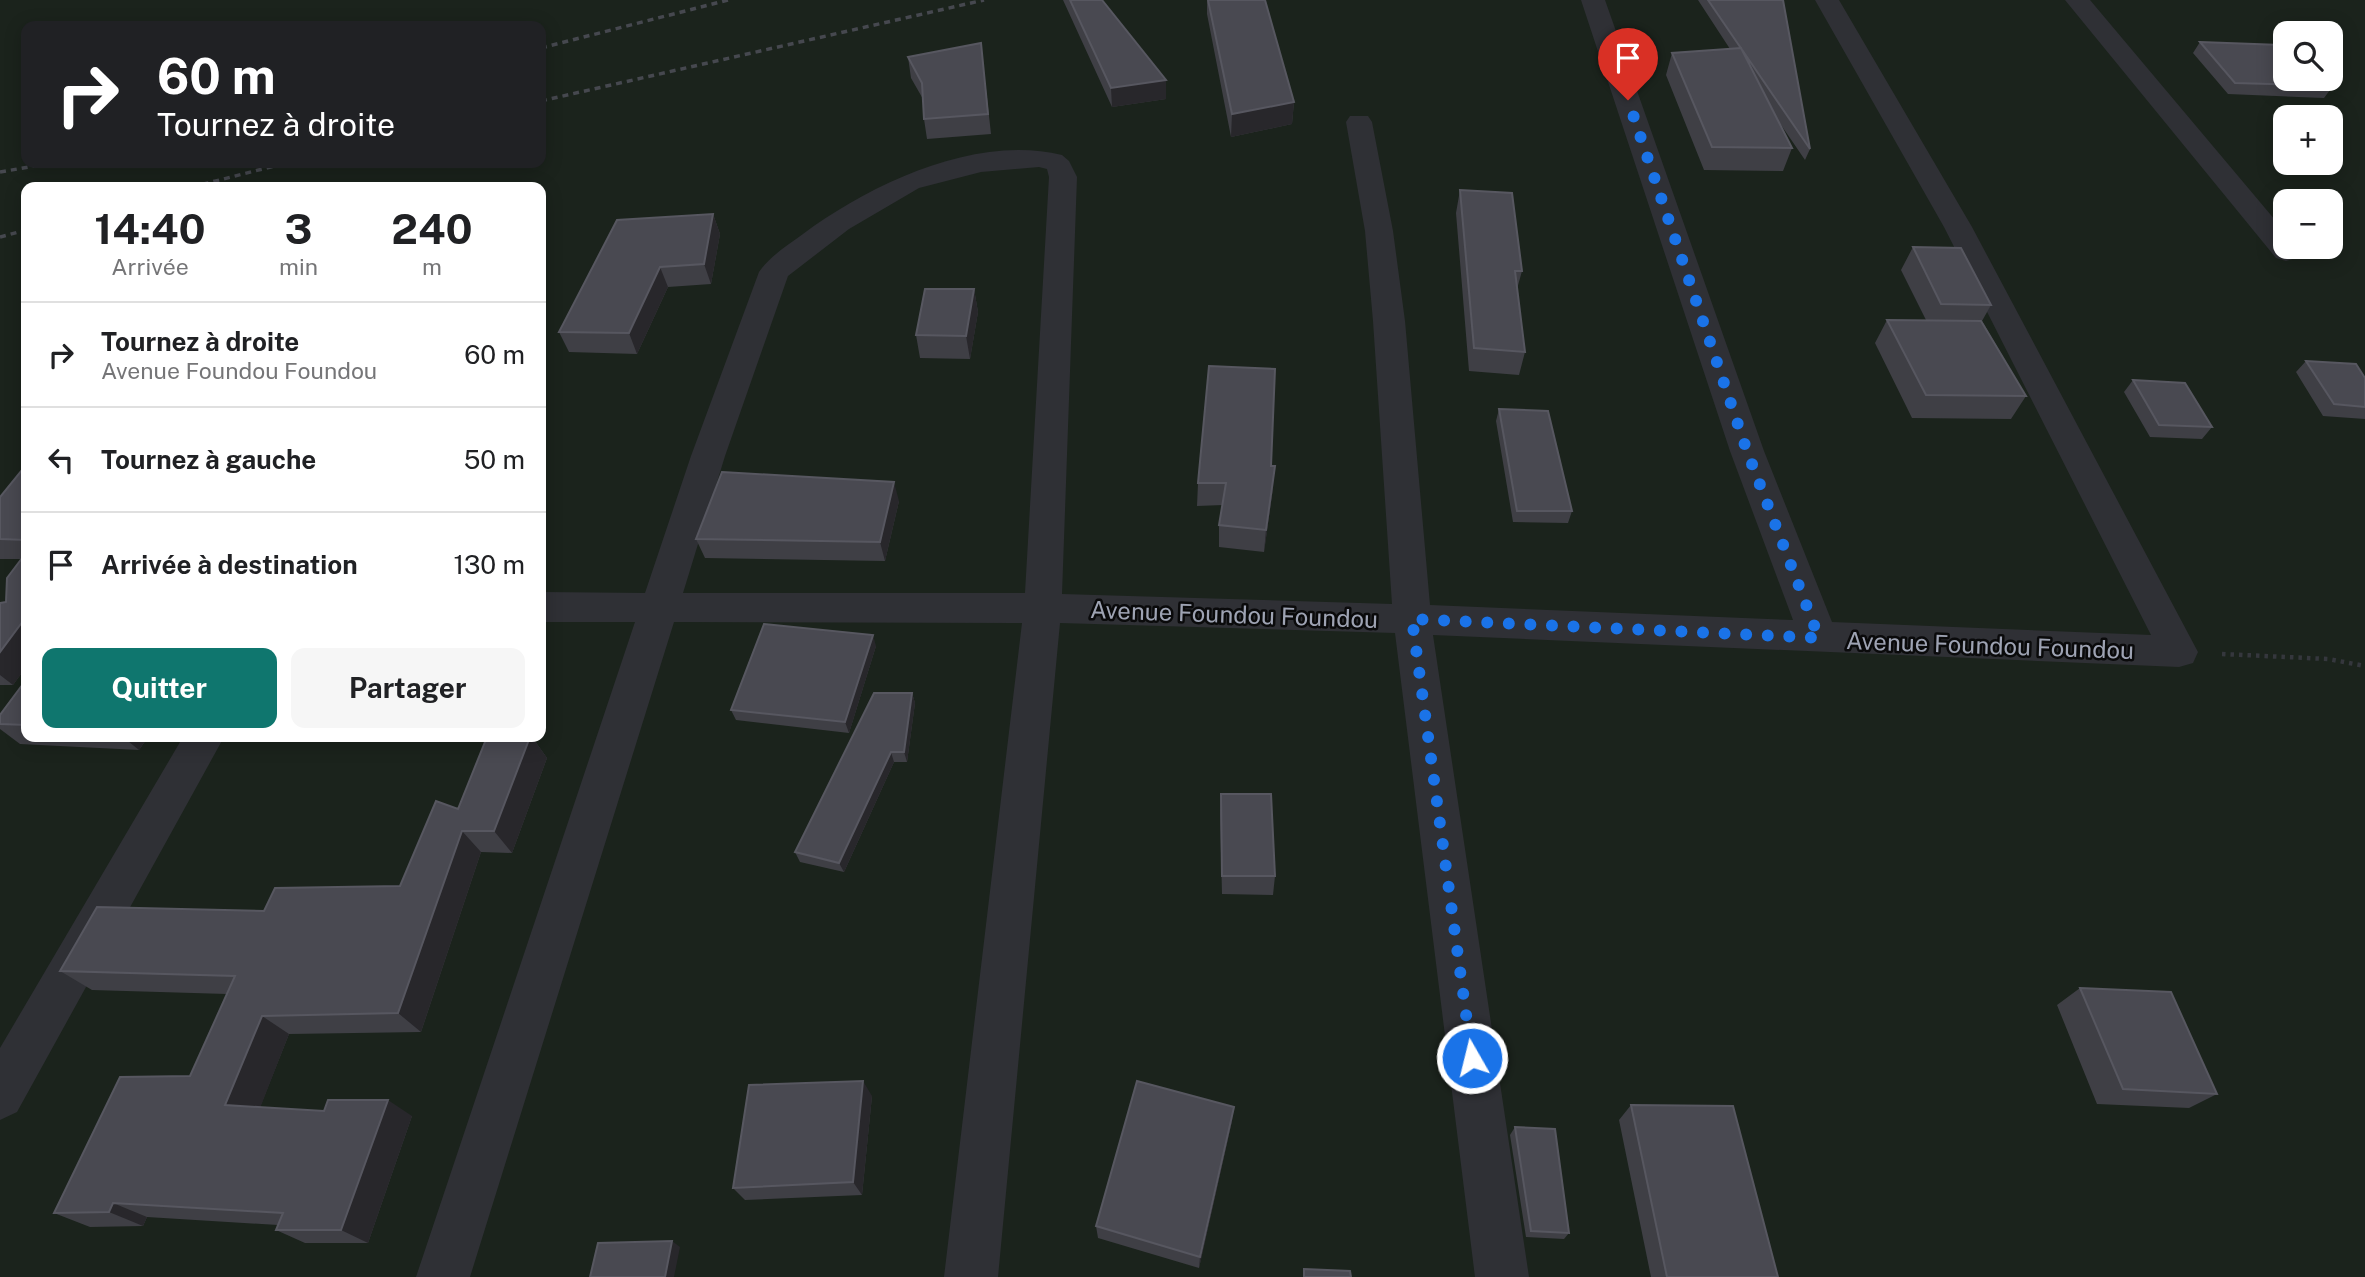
<!DOCTYPE html>
<html lang="fr">
<meta charset="utf-8">
<style>
body{margin:0;font-family:"Public Sans",sans-serif;background:#f6f6f6;color:#202124;height:100vh;display:flex;flex-direction:column;font-size:26px;white-space:nowrap}
*{box-sizing:border-box;margin:0}
p{font-size:23px;color:#757577}
.icon{flex:none;width:38px;height:38px;fill:none;stroke:currentColor;stroke-width:2;stroke-linecap:round;stroke-linejoin:round}
.map{position:relative;flex:1;overflow:hidden}
.sheet{position:absolute;left:21px;top:182px;width:525px;height:560px;display:flex;flex-direction:column;background:#fff;border-radius:14px;box-shadow:0 4px 18px #0003}
.sheet>*{flex:none}
.banner{position:absolute;left:21px;top:21px;width:525px;height:147px;border-radius:14px;box-shadow:0 4px 18px #0003;background:#202124;color:#fff;overflow:hidden}
.controls{position:absolute;left:2273px;top:21px;display:grid;gap:14px}
.controls a{display:grid;place-items:center;width:70px;height:70px;border-radius:14px;background:#fff;box-shadow:0 4px 18px #0003;font-size:35px}
.pin{position:absolute;display:grid;place-items:center;width:60px;height:60px;color:#fff;margin:-72px -30px;border-radius:50% 50% 50% 0;rotate:-45deg;box-shadow:0 0 7px #0007}
.pin .icon{rotate:45deg}
.me{position:absolute;width:77px;margin:-38px;rotate:352deg;stroke-linejoin:round;filter:drop-shadow(0 0 5px #0008)}
.turn{display:flex;align-items:center;gap:24px;height:147px;padding:0 21px;font-size:32px}
.turn .icon{width:91px;height:91px;stroke-width:2.5}
.turn b{display:block;font-size:49px;line-height:60px}
.eta{display:flex;justify-content:space-evenly;align-items:center;height:119px;text-align:center}
.eta b{font-size:42px;font-weight:700;line-height:49px}
.cta{display:flex;gap:14px;margin-top:auto;padding:14px 21px}
.cta a{flex:1;height:80px;border-radius:14px;background:#0f766e;color:#fff;font-size:28px;font-weight:700;line-height:80px;text-align:center}
.cta a+a{background:#f6f6f6;color:#202124}
ul{padding:0;list-style:none}
li{display:flex;align-items:center;gap:21px;height:105px;padding:0 21px;border-top:2px solid #e0e0e0}
li div{flex:1}
li b{display:block;font-size:26px}
li em{font-style:normal}
.map>svg:first-child{display:block}
.green{fill:#1b231c;fill-rule:evenodd}
.lines{fill:none;stroke-linecap:round;stroke-linejoin:round}
.path{stroke:#35373d;stroke-width:4.5;stroke-dasharray:3.5 5;stroke-linecap:butt}
.minor{fill:#2f3035;fill-rule:evenodd}
.rail{stroke:#46484f;stroke-width:3.5;stroke-dasharray:6 5;stroke-linecap:butt}
.wall{fill:#3f3f45}
.shaded-wall{fill:#28272b}
.building{fill:#494951;stroke:#575760;stroke-width:2}
.route{stroke:#1a73e8;stroke-width:12;stroke-dasharray:0 21.6}
.labels{text-anchor:middle;dominant-baseline:central;stroke-width:5;stroke-linejoin:round;paint-order:stroke}
.street-label{font-size:24px;fill:#9ea3b3;stroke:#0a0a0b}
</style>
<div class="map">
<svg width="2365" height="1277" viewBox="0 0 2365 1277">
<rect width="100%" height="100%" fill="#0f0f10"/>
<path class="green" d="M0 0H2365V1277H0ZM26 26H541V163H26ZM2286 33H2331V79H2286ZM2286 117H2331V163H2286ZM26 187H541V737H26ZM2286 201H2331V247H2286Z"/>
<g class="lines">
<path class="path" d="M2222 654 2328 659 2365 666"/>
<path class="minor" d="M1581 0H1605L1764 451 1832 622 2151 635 1944 227 1815 0H1839L1972 227 2198 652 2193 663 2179 667 1433 635 1529 1277H1475L1395 633 1060 623 998 1277H944L1022 623 674 622 470 1277H416L635 622H541V592L645 593 691 456 759 272C770 256 788 245 803 234 871 184 975 134 1062 155L1069 161 1077 177 1062 594 1392 604 1373 321 1365 231 1346 122 1350 116H1368L1372 122 1393 231 1405 321 1430 605 1793 620 1730 451ZM1039 167 1047 169 1049 177 1025 593H683L725 456 788 276 849 229 919 188 981 172Z
M2065 0H2090L2286 233V247H2297L2301 252 2296 258 2286 261 2276 258Z
M183 737H224L17 1112 0 1120V1048Z"/>
<path class="rail" d="M541 48 728 0
M541 101 984 0
M0 172 52 163
M192 187 286 163
M0 237 26 230"/>
</g>
<path class="wall" d="M1063 0H1102L1166 99 1112 107Z
M1207 0H1265L1294 102 1292 124 1231 137 1207 14Z
M1698 0H1783L1810 149 1805 160 1777 119 1792 148 1783 171 1704 170 1666 75 1672 53 1730 49Z
M2200 42 2333 86 2324 98 2228 94 2193 53Z
M981 43 991 134 927 139 924 119 923 99 911 78 908 57Z
M1460 190 1522 271 1517 289 1525 352 1519 375 1469 371 1456 213Z
M713 214 720 234 711 284 668 287 637 354 569 352 559 332Z
M1913 247 1991 305 1982 321 2026 396 2011 419 1912 418 1875 343 1887 320H1926L1901 270Z
M974 289 978 312 970 359 920 358 916 335Z
M2306 361 2365 378V419L2323 416 2296 372Z
M2133 380 2212 427 2202 439 2150 437 2124 392Z
M1499 409 1572 511 1568 523 1513 522 1496 421Z
M26 465V667L13 685H0V603L6 602 21 559H0V497Z
M1271 466 1273 488 1264 552 1219 547V525L1223 505 1197 506 1198 483Z
M899 501 885 561 705 558 696 539Z
M876 646 849 733 736 720 731 710Z
M26 680V737H148L139 750 20 744 0 729V715Z
M912 693 915 703 907 762H894L844 872 800 862 795 852Z
M487 737H532L547 758 512 853 481 852 421 1032 289 1034 260 1107 412 1116 368 1243H305L276 1230 278 1225 147 1217 143 1226 90 1227 54 1213 190 1076 227 994 92 990 60 971 264 911 400 886 458 809Z
M1221 794 1275 876 1273 895 1222 894 1220 814Z
M2080 988 2217 1094 2189 1108 2097 1104 2057 1005Z
M872 1096 862 1195 745 1200 733 1188Z
M1631 1105 1778 1277H1651L1619 1120Z
M1232 1121 1199 1268 1098 1238 1096 1226Z
M1515 1127 1569 1233 1564 1239 1526 1237 1510 1135Z"/>
<path class="shaded-wall" d="M1166 80V99L1112 107 1111 88Z
M1294 102 1292 124 1231 137 1232 114Z
M713 214 720 234 711 284 704 264Z
M660 267 668 287 637 354 629 333Z
M974 289 978 312 970 359 966 336Z
M1275 466 1273 488 1264 552 1266 530Z
M894 482 899 501 885 561 880 542Z
M26 617V667L13 685 0 675V652Z
M873 635 876 646 849 733 845 722Z
M912 693 915 703 907 762 904 752Z
M123 737H148L139 750Z
M530 737H532L547 758 512 853 494 831Z
M891 752 894 762 844 872 839 863Z
M462 831 481 852 421 1032 398 1013Z
M262 1016 289 1034 255 1121 225 1105Z
M863 1081 872 1096 862 1195 853 1182Z
M388 1100 412 1116 368 1243 341 1230Z
M1234 1107 1232 1121 1199 1268 1200 1257Z
M113 1203 147 1217 143 1226 109 1212Z
M672 1241 680 1247 674 1277H665Z"/>
<path class="building" d="M1070 0H1102L1166 80 1111 88Z
M1208 0H1265L1294 102 1232 114Z
M1708 0H1783L1810 149Z
M2200 42 2281 45 2286 49V79H2323L2333 86 2235 83Z
M981 43 988 114 924 119 922 83 908 57Z
M1741 48 1792 148 1712 147 1672 53Z
M1460 190 1512 193 1522 271H1515L1525 352 1474 348Z
M713 214 704 264 660 267 629 333 559 332 617 220Z
M1913 247 1961 248 1991 305 1941 304Z
M925 289H974L966 336 916 335Z
M1887 320 1981 321 2026 396 1926 395Z
M2306 361 2356 364 2365 378V407L2334 404Z
M1209 366 1275 369 1271 466H1275L1266 530 1219 525 1226 483H1198Z
M2133 380 2185 383 2212 427 2159 425Z
M1499 409 1548 411 1572 511H1517Z
M26 465V540L0 539V497Z
M722 472 894 482 880 542 696 539Z
M26 553V617L0 652V603L6 602 7 578Z
M764 624 873 635 845 722 731 710Z
M26 680V725L0 724V715Z
M874 693H912L904 752H891L839 863 795 852Z
M487 737H530L494 831H462L398 1013 262 1016 225 1105 324 1111 328 1100H388L341 1230H276L283 1213 113 1203 109 1212 54 1213 120 1077 190 1076 235 976 60 971 97 907 264 911 275 888 400 886 436 801 458 809Z
M1221 794H1271L1275 876H1222Z
M2080 988 2171 992 2217 1094 2123 1089Z
M863 1081 853 1182 733 1188 749 1085Z
M1137 1081 1234 1107 1200 1257 1096 1226Z
M1631 1105 1733 1106 1778 1277H1667Z
M1515 1127 1555 1129 1569 1233 1531 1231Z
M672 1241 665 1277H590L598 1243Z
M1304 1269 1350 1271 1351 1277H1304Z"/>
<g class="lines">
<path class="route" d="M1472 1058 1412 619 1819 638 1747 451 1628 100"/>
</g>
<g class="labels">
<g class="street-label">
<text transform="translate(1234 614) rotate(2)">Avenue Foundou Foundou</text>
<text transform="translate(1990 645) rotate(2)">Avenue Foundou Foundou</text>
</g>
</g>
</svg>
<div class="controls">
<a><svg class="icon" aria-label="search" viewBox="0 0 24 24"><circle cx="10" cy="10" r="6"/><path d="M15 15l6 6"/></svg></a>
<a>+</a>
<a>−</a>
</div>
<div class="pin" style="left:1628px;top:100px;background:#d93025"><svg class="icon" aria-label="arrive" viewBox="0 0 24 24"><path d="M6 21V4h12l-3 4 3 4H6"/></svg></div>
<svg class="me" style="left:1472px;top:1058px" viewBox="-20 -20 40 40"><circle r="17" fill="#1a73e8" stroke="#fff" stroke-width="3"/><path d="M0-11L8 9 0 5-8 9z" fill="#fff"/></svg>
<div class="banner">
<div class="turn"><svg class="icon" aria-label="right" viewBox="0 0 24 24"><path d="M7 20v-9h11M14 6l5 5-5 5"/></svg><div><b>60 m</b>Tournez à droite</div></div>
</div>
<section class="sheet">
<div class="eta">
<div><b>14:40</b><p>Arrivée</p></div>
<div><b>3</b><p>min</p></div>
<div><b>240</b><p>m</p></div>
</div>
<ul>
<li><svg class="icon" aria-label="right" viewBox="0 0 24 24"><path d="M7 20v-9h11M14 6l5 5-5 5"/></svg><div><b>Tournez à droite</b><p>Avenue Foundou Foundou</p></div><em>60 m</em></li>
<li><svg class="icon" aria-label="left" viewBox="0 0 24 24"><path d="M17 20v-9H6M10 6l-5 5 5 5"/></svg><div><b>Tournez à gauche</b></div><em>50 m</em></li>
<li><svg class="icon" aria-label="arrive" viewBox="0 0 24 24"><path d="M6 21V4h12l-3 4 3 4H6"/></svg><div><b>Arrivée à destination</b></div><em>130 m</em></li>
</ul>
<div class="cta"><a>Quitter</a><a>Partager</a></div>
</section>
</div>
